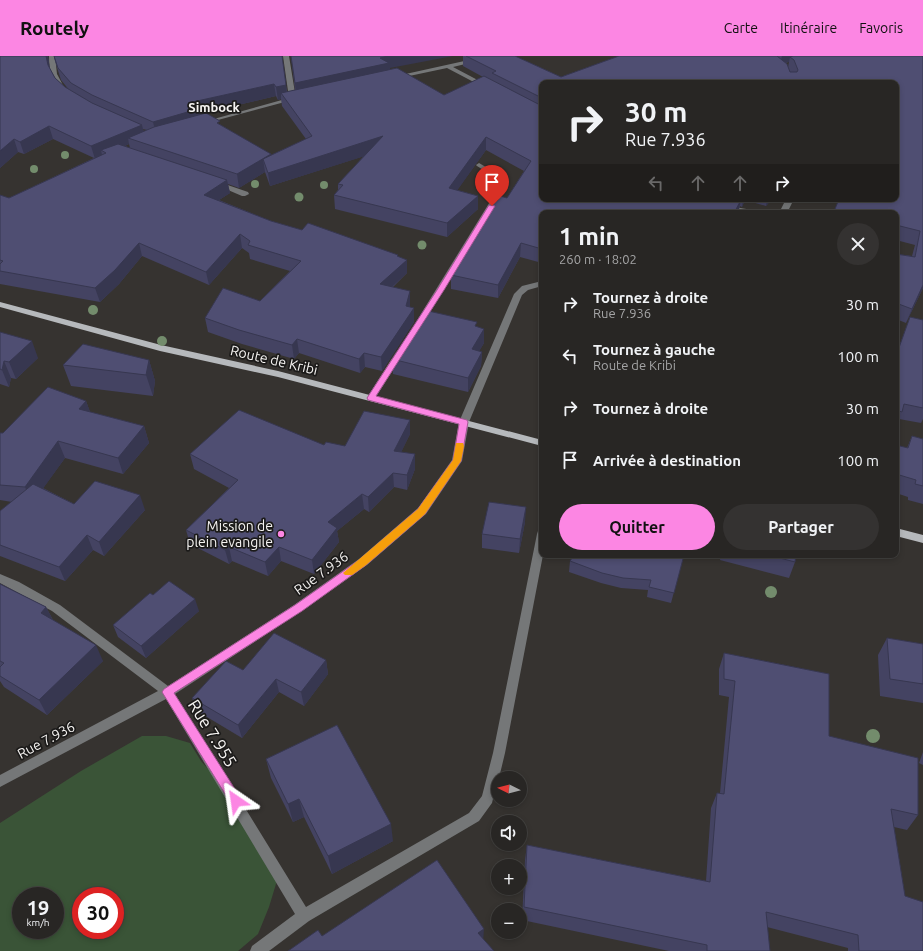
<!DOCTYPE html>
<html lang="fr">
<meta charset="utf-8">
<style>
body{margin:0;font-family:Ubuntu,sans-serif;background:#343231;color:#f1f3f6;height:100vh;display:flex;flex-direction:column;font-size:15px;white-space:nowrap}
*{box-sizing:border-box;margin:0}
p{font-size:13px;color:#a5a5a6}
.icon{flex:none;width:22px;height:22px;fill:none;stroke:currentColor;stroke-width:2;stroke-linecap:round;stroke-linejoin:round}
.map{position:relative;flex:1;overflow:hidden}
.drawer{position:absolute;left:539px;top:154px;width:360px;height:348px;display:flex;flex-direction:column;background:#282624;border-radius:8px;box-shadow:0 2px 6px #0003,0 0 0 1px #444341}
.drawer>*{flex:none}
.banner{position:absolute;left:539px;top:24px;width:360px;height:122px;border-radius:8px;box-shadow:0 2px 6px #0003,0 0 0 1px #444341;background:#282624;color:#f1f3f6;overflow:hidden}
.needle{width:26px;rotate:276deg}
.buttons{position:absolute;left:491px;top:715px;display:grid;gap:8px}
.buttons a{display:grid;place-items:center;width:36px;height:36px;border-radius:50%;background:#282624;box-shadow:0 2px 6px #0003,0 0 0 1px #444341;font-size:20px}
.speed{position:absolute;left:12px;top:831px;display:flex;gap:8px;font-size:20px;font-weight:700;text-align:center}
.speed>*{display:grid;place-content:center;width:52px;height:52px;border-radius:50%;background:#282624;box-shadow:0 2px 6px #0003,0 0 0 1px #444341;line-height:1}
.speed small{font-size:10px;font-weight:400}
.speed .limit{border:6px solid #d22;background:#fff;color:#111}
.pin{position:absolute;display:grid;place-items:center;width:34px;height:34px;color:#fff;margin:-41px -17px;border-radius:50% 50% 50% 0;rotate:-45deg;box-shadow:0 0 4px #0007}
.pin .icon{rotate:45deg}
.me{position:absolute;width:44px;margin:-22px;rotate:328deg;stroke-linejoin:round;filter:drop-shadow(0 0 3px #0008)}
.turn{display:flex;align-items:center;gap:14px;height:84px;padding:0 20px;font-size:18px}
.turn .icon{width:52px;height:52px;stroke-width:2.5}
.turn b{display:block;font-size:28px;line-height:34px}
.lanes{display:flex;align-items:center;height:38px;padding:0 20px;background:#0003;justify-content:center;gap:20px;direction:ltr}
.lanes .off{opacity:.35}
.round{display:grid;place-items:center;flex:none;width:42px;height:42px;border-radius:21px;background:#343231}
.head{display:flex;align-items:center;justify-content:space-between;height:68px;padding:0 20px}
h1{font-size:24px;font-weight:600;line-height:30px}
.cta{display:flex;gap:8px;margin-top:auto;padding:8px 20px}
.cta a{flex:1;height:46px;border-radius:24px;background:#fc86e3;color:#111;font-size:16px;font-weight:600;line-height:46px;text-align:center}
.cta a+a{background:#343231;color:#f1f3f6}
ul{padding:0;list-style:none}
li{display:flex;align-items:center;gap:12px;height:52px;padding:0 20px}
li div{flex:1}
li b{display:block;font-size:15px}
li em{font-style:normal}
header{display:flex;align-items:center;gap:24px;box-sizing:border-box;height:56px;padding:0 20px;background:#fc86e3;color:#111}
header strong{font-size:19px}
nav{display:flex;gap:22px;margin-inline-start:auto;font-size:14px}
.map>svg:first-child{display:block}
.green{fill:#3a5437;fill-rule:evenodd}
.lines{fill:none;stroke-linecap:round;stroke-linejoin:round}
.minor{fill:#757778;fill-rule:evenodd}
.major{fill:#b6b9bc;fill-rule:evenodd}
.tree{fill:#738c6c}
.wall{fill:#444362;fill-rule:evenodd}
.shaded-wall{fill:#373750}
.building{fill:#4f4e72;stroke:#373750}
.route{fill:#fc86e3;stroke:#a45794}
.slow{fill:#f59e0b}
.poi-dot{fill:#fc86e3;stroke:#1c1b1a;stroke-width:1.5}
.labels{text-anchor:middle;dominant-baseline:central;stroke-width:3.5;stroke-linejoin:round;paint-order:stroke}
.far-neighbourhood-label{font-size:13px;font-weight:bold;fill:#f6f4f2;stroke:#1c1b1a}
.street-label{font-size:14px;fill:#f6f4f2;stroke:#1c1b1a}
.poi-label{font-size:14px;fill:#f6f4f2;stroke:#1c1b1a;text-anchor:end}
.near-street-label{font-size:17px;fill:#f6f4f2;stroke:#1c1b1a}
</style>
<header>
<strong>Routely</strong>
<nav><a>Carte</a><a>Itinéraire</a><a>Favoris</a></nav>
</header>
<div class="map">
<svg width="923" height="895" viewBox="0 0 923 895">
<rect width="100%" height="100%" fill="#363330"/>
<path class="green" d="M142 680H166L190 687 201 705 236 745 279 818 269 851 258 878 238 895H0V767L81 715ZM21 840H55V874H21ZM81 840H115V874H81Z"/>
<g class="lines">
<path class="minor" d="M49 0H55L57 18 65 33 64 34H60C51 24 49 13 49 0Z
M283 0H289L296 43 203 68V66L289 42Z
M487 0H498L453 11 489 30 490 31 487 33 447 12 395 23 392 21Z
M479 107 501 120 507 131 424 266 420 269 417 268 416 266 499 131 496 122 477 110 476 109Z
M216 125 248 136 249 138 245 140H242L214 128V126Z
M786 143H794L787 157H779Z
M723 149 758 155 762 157H746L726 153H723Z
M542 225V230L528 234 522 239 469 366 462 405 426 458 367 509 302 555 175 638 306 851 469 757 482 740 493 697 537 478 538 475 542 474 543 499 505 697 499 722H498L492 747 479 765 309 865 269 895H250L252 890 295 858 166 643 0 731V719L158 635 52 555 0 527V518L19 526 60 549 168 630 294 549 359 503 418 452 452 404 459 366 514 238 522 230Z
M399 295 403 298 374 344H368L366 342 368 340 396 296Z"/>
<path class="major" d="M0 246 161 289 278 315 542 384V390L278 321 160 295 0 251Z
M896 472 923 479V487L896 480Z"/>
</g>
<g class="tree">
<circle cx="65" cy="99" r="4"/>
<circle cx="34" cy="113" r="4"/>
<circle cx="255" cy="128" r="4"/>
<circle cx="324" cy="129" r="4"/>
<circle cx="299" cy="141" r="4.5"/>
<circle cx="422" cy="189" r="4.5"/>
<circle cx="93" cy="254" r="5"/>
<circle cx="162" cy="285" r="5"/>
<circle cx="771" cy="536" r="6"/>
<circle cx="873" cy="680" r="7"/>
</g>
<path class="wall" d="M0 0H48L50 13 55 22 65 31 70 35 61 24 54 2 282 0 287 36 295 34 291 0 390 12V13L444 39 483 21 463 10V0H515L561 21 619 0H923V232L906 267 896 263V198L912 200 915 189 896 184V157H833L835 153 896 27H542V143H630L629 144H633L634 143H772L766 150 745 144 742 151 740 150 738 157H542V207L520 201 498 242 451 233V219L497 145 507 142 524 115 486 94 457 134 478 140V153L447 181 335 153 334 139 338 134V128L364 100 270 130 265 116 239 132 228 128 230 137 219 144 271 165 302 174 398 199V201L407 217 393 231 410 249V251L414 266 382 315 365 311 360 317 299 297 294 303 242 288 208 276 205 262 260 245 290 215 250 203 249 197 242 192 209 229 142 200 119 228 100 246 0 228V139L9 142 94 102 53 83 24 98 18 96 0 112ZM789 6 788 11 785 7ZM276 40 278 44 281 43 282 50 306 83 271 99 221 69 199 59V58ZM143 73 147 74 144 76ZM129 88 130 92 125 90Z
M910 261 923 264V363L921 367 899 363 896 370V299Z
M477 271 484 287 479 295 482 296 481 310 468 336 393 318 392 303Z
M0 276 38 302 16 323 11 322 9 331 0 328Z
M149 304 155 325 153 340 71 330 63 309Z
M86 345 90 356 144 370 149 387 123 418 65 402 43 432 74 448 145 454 104 500 93 494 65 525 0 500V455L12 446 0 444V377H3Z
M410 364V378L401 396 415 398V413L407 434 394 431 369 456 364 453 337 475 339 486 314 518 281 505 268 520 232 505 229 508 190 488 186 474 229 432 194 413 190 398 324 389 345 390Z
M912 380 923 383V448L908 444V441L896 437V389L907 392Z
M525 466 519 497 482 492V478Z
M684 499 671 547 647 541 648 534 621 532 601 527 569 516 570 505Z
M721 499H796L795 506 789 522 720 504Z
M0 528 46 551 53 564 103 605 47 659 4 631 0 625Z
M153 539 199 555 146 602 118 581 113 569Z
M887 582 923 588V647L880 640 878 599Z
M724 597 829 680 918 759 907 774 894 771 905 840 923 895H848V892L767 871 770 895H669L522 864 525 804 527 789 706 825 711 752 717 737H720L729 641 719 639V613Z
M326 604 328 618 304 650 279 636 242 682 197 655 192 642 243 614Z
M923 696V709L919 707Z
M266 703 393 785 332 818 304 761 293 766 271 722Z"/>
<path class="shaded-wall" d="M46 0H48L51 22 48 9Z
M388 0H453L390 12V19L296 39 295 27 380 2Z
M782 0H823L794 5V4L790 1 789 6 780 7Z
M274 28 276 40 199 58 201 66 156 78 153 66 188 47Z
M286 29 287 41 281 37V43L278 44 276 31Z
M142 69 145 82H128L129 88 106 98V97L101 94 102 99 95 103 91 90Z
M49 70 53 83 24 98 20 86Z
M383 80 384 94 270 130 268 117Z
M486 81V94L449 146V132Z
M14 83 18 96 0 112V95Z
M271 98 273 111 263 103 265 116 239 132 237 118Z
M227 124 230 137 207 152 204 139Z
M478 140V153L447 181V167Z
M622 143H630L621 156Z
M743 143H745L742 151Z
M767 143H772L766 150Z
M741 144 738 157H734Z
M240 178 242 192 209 229 206 216Z
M139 187 142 200 119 228 100 246 95 232Z
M521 187 520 201 498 242V229Z
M398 199 399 211 407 204V217L381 241 380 228 397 200Z
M923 229V232L906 267 912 253Z
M410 235V249L408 261 414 252V266L382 315 381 301 406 250Z
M484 273V287L472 308V293Z
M297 283 299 297 294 303 292 289Z
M32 285 38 302 16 323 9 306Z
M482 296 481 310 468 336V322Z
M364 297 365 311 360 317 359 303Z
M149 304 155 325 153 340 146 319Z
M4 305 11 322 9 331 2 314Z
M86 345 92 361 79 353Z
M410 364V378L395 409 394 395Z
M144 370 149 387 123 418 118 402Z
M58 385 65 402 32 448 25 431Z
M415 398V413L407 434V419Z
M393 417 394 431 369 456 368 441Z
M362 438 364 453 337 475 339 486 314 518 312 504 328 466Z
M140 439 145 454 104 500 99 486Z
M526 451 525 466 519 497 520 483Z
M87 479 93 494 65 525 59 511Z
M229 491 232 505 229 508 225 494Z
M279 491 281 505 268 520 265 506Z
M195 543 199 555 146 602 141 590Z
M46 551 54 566 41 557Z
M96 589 103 605 47 659 39 644Z
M326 604 328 618 304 650 301 636Z
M276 623 279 636 242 682 238 669Z
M299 743 304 761 293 766 288 748Z
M391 768 393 785 332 818 328 800Z
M484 873 483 886 478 877Z"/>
<path class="building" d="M0 0H46L48 9 55 22 65 31 92 47 142 69 91 90 49 70 20 86 14 83 0 95Z
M54 0H282L286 29 276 31 274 28 188 47 198 53 153 66 92 39 71 27 58 12Z
M291 0H388L380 2 389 7 295 27Z
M466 0H515L561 21 619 0H777L787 8 790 16H797L798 14 794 4 790 1 793 0H923V229L912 253 896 247V198L915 201 920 175 896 169V157H849L835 153 839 143H896V27H542V42L492 17 496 15Z
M397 12 444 39 484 20 542 50V143H623V145L633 144 634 143H738L741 144 734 157H542V193L521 187 498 229 451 219 495 144 497 145 500 140 507 142 531 105 486 81 449 132 478 140 447 167 334 139 343 129 338 128 383 80 268 117 263 103 312 80 281 37Z
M206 57 220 65 217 67 271 98 237 118 128 82 154 71Z
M118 88 227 124 204 139 271 165 302 174 308 167 398 199 397 200 407 204 380 228 410 235 406 250 414 252 381 301 364 297 359 303 297 283 292 289 239 274 205 262 223 232 260 245 301 205 248 189 250 185 240 178 206 216 139 187 115 214 95 232 0 215V208L3 205 0 204V139L9 142 106 97 101 94Z
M424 254 477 266 475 270 484 273 472 293 482 296 468 322 392 303Z
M910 261 923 264V352L904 348 902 356 896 354V300Z
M0 276 32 285 9 306 4 305 2 314 0 313Z
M83 288 149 304 146 319 63 309Z
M48 331 86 345 79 353 144 370 118 402 58 385 25 431 0 429V377H3Z
M239 354 324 389 326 386 345 390 364 355 410 364 394 395 415 398 407 419 393 417 368 441 362 438 328 466 337 472 312 504 279 491 265 506 229 491 225 494 186 474 238 424 190 398Z
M912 380 923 383V430L915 428 916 424 896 418V389L908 392Z
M95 425 140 439 99 486 87 479 59 511 0 489V455L33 428 74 448Z
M489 446 526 451 520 483 482 478Z
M574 499H684L674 537 649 531 651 524 623 522 602 517 570 505Z
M768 499H796L795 506Z
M169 525 195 543 141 590 113 569 150 537 153 539Z
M0 528 46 551 41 557 96 589 39 644 0 620V611L4 607 0 605Z
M274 577 326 604 301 636 276 623 238 669 192 642 226 605 243 614Z
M887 582 923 588V628L890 623Z
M724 597 829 618V680L918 702V759L891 753 905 840 923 846V895H859L858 879 766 856 770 895H707V889L524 851 527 789 710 826 717 737 724 738 735 625 724 623Z
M337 669 391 768 328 800 299 743 288 748 266 703Z
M437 804 484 873 478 877 494 895H288L318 874 322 880Z"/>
<path class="route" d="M489 149 495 150 444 234 376 340 467 364 468 366 461 405 425 458 366 509 302 555 174 637 240 741 241 745 240 749 236 751 232 749 162 636 164 633 295 549 359 504 418 453 453 404 459 368 368 344 367 342 437 234Z"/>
<path class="slow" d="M456 387H463L464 390 461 405 425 458 366 509 352 519H345L343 517 418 453 453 404Z"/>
<circle class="poi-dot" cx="281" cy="478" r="4"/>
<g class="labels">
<g class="far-neighbourhood-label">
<text x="214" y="51">Simbock</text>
</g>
<g class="street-label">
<text transform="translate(274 304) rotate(13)">Route de Kribi</text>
<text transform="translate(321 517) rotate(-36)">Rue 7.936</text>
<text transform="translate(46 684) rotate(-28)">Rue 7.936</text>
</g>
<g class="poi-label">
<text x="273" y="470">Mission de<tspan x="273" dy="16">plein evangile</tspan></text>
</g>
<g class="near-street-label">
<text transform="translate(213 677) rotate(58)">Rue 7.955</text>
</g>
</g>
</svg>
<div class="buttons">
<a><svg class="needle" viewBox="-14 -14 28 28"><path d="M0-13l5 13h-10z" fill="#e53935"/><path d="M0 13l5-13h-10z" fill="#a5a5a6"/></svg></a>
<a><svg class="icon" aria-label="sound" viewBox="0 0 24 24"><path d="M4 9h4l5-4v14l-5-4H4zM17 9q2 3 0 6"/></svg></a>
<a>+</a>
<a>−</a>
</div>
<div class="speed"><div>19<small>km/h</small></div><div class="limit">30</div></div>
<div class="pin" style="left:492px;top:150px;background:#d93025"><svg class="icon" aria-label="arrive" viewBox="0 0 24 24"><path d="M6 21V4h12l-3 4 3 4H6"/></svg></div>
<svg class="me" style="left:236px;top:745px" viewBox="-20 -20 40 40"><path d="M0-17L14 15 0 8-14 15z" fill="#fc86e3" stroke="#fff" stroke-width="4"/></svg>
<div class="banner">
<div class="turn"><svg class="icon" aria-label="right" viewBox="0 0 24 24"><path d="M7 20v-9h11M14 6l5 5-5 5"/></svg><div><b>30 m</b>Rue 7.936</div></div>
<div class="lanes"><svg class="icon off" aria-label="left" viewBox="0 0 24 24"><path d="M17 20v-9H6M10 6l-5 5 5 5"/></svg><svg class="icon off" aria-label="ahead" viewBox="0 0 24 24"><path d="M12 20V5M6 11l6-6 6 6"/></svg><svg class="icon off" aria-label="ahead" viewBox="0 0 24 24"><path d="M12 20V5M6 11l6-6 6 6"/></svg><svg class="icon" aria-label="right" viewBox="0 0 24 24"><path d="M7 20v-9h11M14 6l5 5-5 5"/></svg></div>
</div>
<section class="drawer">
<div class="head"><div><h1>1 min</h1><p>260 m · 18:02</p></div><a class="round"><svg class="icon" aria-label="close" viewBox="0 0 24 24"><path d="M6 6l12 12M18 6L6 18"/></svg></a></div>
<ul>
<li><svg class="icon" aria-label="right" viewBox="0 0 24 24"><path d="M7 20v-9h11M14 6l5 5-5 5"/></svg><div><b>Tournez à droite</b><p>Rue 7.936</p></div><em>30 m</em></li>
<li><svg class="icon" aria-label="left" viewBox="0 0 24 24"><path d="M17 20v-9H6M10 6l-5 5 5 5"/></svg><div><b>Tournez à gauche</b><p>Route de Kribi</p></div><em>100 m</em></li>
<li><svg class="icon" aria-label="right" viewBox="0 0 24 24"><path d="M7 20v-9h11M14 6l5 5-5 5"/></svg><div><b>Tournez à droite</b></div><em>30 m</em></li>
<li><svg class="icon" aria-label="arrive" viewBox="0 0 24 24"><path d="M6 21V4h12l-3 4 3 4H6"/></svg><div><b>Arrivée à destination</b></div><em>100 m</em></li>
</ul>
<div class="cta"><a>Quitter</a><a>Partager</a></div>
</section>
</div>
